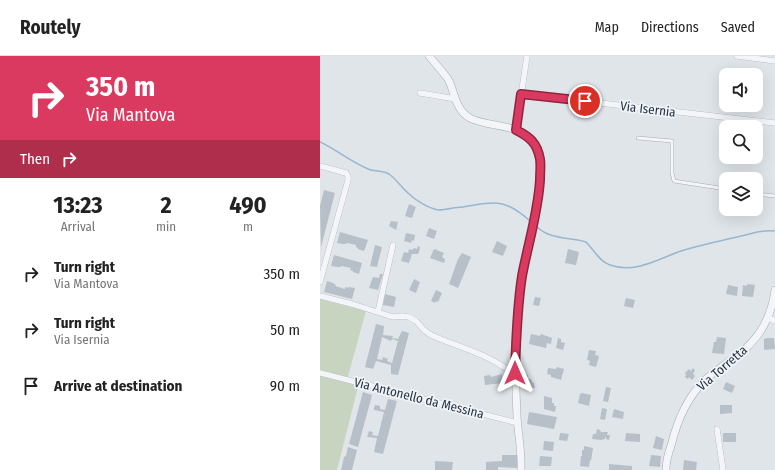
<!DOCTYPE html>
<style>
body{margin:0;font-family:"Fira Sans Condensed",sans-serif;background:#f2f2f2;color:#222;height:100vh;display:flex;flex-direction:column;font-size:15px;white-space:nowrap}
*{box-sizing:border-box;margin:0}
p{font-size:13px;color:#767676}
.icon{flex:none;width:22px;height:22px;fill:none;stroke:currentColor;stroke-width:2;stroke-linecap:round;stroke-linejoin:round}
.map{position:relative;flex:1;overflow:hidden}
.sheet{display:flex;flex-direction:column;background:#fff;width:320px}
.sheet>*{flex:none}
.banner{background:#da3a60;color:#fff;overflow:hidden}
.controls{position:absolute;left:399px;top:12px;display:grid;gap:8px}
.controls a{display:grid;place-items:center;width:44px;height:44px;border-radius:8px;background:#fff;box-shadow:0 4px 16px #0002;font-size:20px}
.pin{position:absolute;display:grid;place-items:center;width:34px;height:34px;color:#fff;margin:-17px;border:2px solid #fff;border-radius:50%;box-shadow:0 1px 4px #0007}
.me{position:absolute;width:44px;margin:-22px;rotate:0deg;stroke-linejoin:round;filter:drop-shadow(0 0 3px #0008)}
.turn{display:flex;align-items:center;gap:14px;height:84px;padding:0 20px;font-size:18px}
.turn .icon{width:52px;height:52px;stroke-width:2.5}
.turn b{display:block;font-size:28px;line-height:34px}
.then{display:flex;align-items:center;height:38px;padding:0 20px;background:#0003;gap:8px;font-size:15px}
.eta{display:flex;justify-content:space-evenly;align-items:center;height:68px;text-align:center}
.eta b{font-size:24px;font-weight:700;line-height:28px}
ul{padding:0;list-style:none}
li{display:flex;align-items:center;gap:12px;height:56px;padding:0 20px}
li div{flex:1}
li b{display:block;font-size:15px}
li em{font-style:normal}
header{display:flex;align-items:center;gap:24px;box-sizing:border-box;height:56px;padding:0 20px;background:#fff;border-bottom:1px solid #e0e0e0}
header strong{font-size:19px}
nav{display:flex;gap:22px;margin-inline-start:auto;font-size:14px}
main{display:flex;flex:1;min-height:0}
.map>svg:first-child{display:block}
.green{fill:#c7d5c0}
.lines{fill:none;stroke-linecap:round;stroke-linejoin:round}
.stream{stroke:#98b7ce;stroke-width:1.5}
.building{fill:#b7bfc8;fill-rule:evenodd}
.service-casing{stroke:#a5acb5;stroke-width:4}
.minor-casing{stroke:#a5acb5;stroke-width:6}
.tertiary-casing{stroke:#a5acb5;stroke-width:8}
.service{stroke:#f3f5f8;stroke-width:3}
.minor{stroke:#f3f5f8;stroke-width:5.5}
.tertiary{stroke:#f3f5f8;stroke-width:7}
.route-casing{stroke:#8e263e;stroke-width:10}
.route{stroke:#da3a60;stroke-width:7}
.labels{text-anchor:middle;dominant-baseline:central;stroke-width:3.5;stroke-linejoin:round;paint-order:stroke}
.street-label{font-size:13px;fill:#273443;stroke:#f0f4f8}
</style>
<header>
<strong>Routely</strong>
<nav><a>Map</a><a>Directions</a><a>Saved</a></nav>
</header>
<main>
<section class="sheet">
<div class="banner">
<div class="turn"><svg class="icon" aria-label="right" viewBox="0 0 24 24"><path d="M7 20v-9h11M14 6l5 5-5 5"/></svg><div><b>350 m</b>Via Mantova</div></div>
<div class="then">Then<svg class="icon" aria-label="right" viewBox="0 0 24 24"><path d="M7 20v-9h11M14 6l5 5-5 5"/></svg></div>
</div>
<div class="eta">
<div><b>13:23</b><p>Arrival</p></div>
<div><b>2</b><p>min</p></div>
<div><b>490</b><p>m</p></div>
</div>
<ul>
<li><svg class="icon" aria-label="right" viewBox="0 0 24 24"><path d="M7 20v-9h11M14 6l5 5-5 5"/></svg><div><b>Turn right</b><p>Via Mantova</p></div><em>350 m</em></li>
<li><svg class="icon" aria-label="right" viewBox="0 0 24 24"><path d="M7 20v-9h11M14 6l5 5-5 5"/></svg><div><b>Turn right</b><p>Via Isernia</p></div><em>50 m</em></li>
<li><svg class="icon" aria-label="arrive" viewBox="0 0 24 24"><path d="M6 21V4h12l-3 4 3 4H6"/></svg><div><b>Arrive at destination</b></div><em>90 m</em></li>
</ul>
</section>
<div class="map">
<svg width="455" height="414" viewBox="0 0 455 414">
<rect width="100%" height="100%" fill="#e0e5ea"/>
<path class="green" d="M0 243 46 255 27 324 39 327 17 414H0Z"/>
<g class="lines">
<path class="stream" d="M0 86C17 94 31 106 48 113 55 116 62 114 69 118 76 123 82 132 88 137 95 144 108 152 118 154 122 154 128 153 133 152 169 149 179 137 210 165
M217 171C231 184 249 181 266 186 273 193 280 206 290 209 315 218 338 203 361 195 380 189 401 185 421 180 431 178 443 173 454 175"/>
</g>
<path class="building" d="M4 134 15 137 1 191 0 150Z
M89 148 96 151 92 162 85 160Z
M71 165 78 166 76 174 69 170Z
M109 172 117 175 114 183 106 180Z
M20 176 48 184 44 195 38 193V192L36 191V189L27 187 26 188H23L17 187Z
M86 177 95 179 94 185 92 184 91 187 84 185Z
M177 185 187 190 183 200 172 196Z
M55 189 62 191 57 211 50 210Z
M98 190 100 191 99 196 98 198H92L89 207 81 205 84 196 88 197 89 193 92 194 94 192 97 193Z
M114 193 124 197 122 201 125 203 124 207 110 202Z
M248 193 259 196 256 209 245 207Z
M142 197 151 201 138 232 129 228 138 203Z
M14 199 42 207 39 218 33 216V215L30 214 31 212 21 210V211H18L11 210Z
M60 218H63L58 234 49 232 53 221 59 222Z
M94 223 100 226 96 237 89 234Z
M7 225 13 227 16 229 15 230 25 233V231L28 232V231L35 232 32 243 4 236Z
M427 228 435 229 433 241 422 240 423 229 427 230Z
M408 229 418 231 417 240 406 238Z
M116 234 122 237 118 246 116 245 115 247 111 245Z
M65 238 76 241 74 251 63 249Z
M215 241 221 242 219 250 213 249Z
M306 242 315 244 313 252 304 250Z
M56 268 64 270 63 279 73 280 72 282 78 283 82 275 89 277 78 319 71 318V309L56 305 53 313 45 311ZM62 281 71 285 72 283 78 285 72 307 67 305 68 303 63 301 62 304 57 303Z
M211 278 220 280 221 278 232 282 231 288 227 287 226 292 209 288Z
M397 281 406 282 404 298 392 297 394 286H396Z
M238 282 241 283V286L245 287 243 294 236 292Z
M447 282H454L455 293 444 294V283Z
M269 294 276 295 275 299 279 300 276 311 269 309 270 305 267 304Z
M237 311 244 313 241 324 231 321V319L227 318 228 312 236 313Z
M373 312 375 314 373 318 375 320 372 324 369 321 368 323 365 321 366 319 365 317 369 313 371 315Z
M182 318V327L165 329 164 320 170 319 171 321Z
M206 318 208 319V323H211L212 326 214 327 215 332H204V329H202L201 320Z
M406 326 415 330 412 337 403 333Z
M286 331 291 332 288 346 283 345Z
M43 336 52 339 38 391 29 388Z
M262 337 271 339 269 350 258 347 260 338Z
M224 340 232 342V347H234V350H236L235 356 224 353Z
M68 343 77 345 63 398 54 396 57 382 47 381 49 375 53 376 52 379 58 380 64 356 54 354V352L55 349 60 350V353L65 354Z
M400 349H412V357L400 358Z
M282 352 287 353 285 364 280 363Z
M294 353 304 356 303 363 292 361Z
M209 356 237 361 234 373 207 368Z
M277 373 280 374 281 376H288L287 379H290L289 384 286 383V381H285V383L281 384 272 383 273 378H276Z
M240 377 249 378 247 385 239 384Z
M306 377 320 378V386L305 385Z
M403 377H416V386H403Z
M336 380 344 383 342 394 333 392Z
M224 385 234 386 233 395 223 394Z
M264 390 273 392 271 405 270 404 269 411 260 410 261 400H262V394H264Z
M28 391 37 394 32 414H21L24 401 26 400Z
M182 399H200L198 412 178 411V414H166V406L182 405Z
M331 399 341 400 340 411 329 410Z
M220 400 232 401 231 410H219Z
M364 404 377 406 376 414H363Z
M115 405 133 406 132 414H115Z
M289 408 312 410V414H289Z"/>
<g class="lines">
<defs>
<path id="service" d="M318 82 352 85V117L354 125 406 133
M436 138 455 140"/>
<path id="minor" d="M417 0 455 5
M100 37 136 43
M201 38 455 67
M196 73 207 0
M0 110 26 117 28 120V124L0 226
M0 240 32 248 73 261 82 260 89 261 96 265 104 274 111 279C133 289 158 295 179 308 185 311 187 315 195 315
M58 256 73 189
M448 261 455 265
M0 317 198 367
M397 373 403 414"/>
<path id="tertiary" d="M109 0C115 7 122 15 128 23 135 36 135 54 150 62 169 72 203 67 215 88 230 114 209 189 203 218 193 265 195 313 197 360 198 378 202 396 201 414
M346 414C346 406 348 398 351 390 357 365 367 341 386 323 398 312 413 304 425 293 442 278 452 257 455 234"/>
</defs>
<use href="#service" class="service-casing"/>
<use href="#minor" class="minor-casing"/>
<use href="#tertiary" class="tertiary-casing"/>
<use href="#service" class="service"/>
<use href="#minor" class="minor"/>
<use href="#tertiary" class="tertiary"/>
</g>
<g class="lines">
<defs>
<path id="route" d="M195 317C196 285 197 252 202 220 208 188 218 157 220 124 220 117 221 109 220 103 217 87 210 81 196 74L201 38 265 45"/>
</defs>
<use href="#route" class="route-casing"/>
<use href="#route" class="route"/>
</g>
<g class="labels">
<g class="street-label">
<text transform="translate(328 53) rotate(7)">Via Isernia</text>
<text transform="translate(402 312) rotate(-41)">Via Torretta</text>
<text transform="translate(99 342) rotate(14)">Via Antonello da Messina</text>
</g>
</g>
</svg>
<div class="controls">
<a><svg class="icon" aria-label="sound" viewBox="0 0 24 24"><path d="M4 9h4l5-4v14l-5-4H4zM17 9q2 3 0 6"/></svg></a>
<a><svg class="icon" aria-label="search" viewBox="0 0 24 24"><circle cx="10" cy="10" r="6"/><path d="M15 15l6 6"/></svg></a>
<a><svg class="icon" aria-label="layers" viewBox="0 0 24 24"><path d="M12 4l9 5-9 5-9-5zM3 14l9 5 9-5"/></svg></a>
</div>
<div class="pin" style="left:265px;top:45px;background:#d93025"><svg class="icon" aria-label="arrive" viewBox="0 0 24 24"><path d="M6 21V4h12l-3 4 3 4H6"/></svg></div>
<svg class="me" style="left:195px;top:317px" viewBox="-20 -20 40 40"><path d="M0-17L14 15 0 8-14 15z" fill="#da3a60" stroke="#fff" stroke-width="4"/></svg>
</div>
</main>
